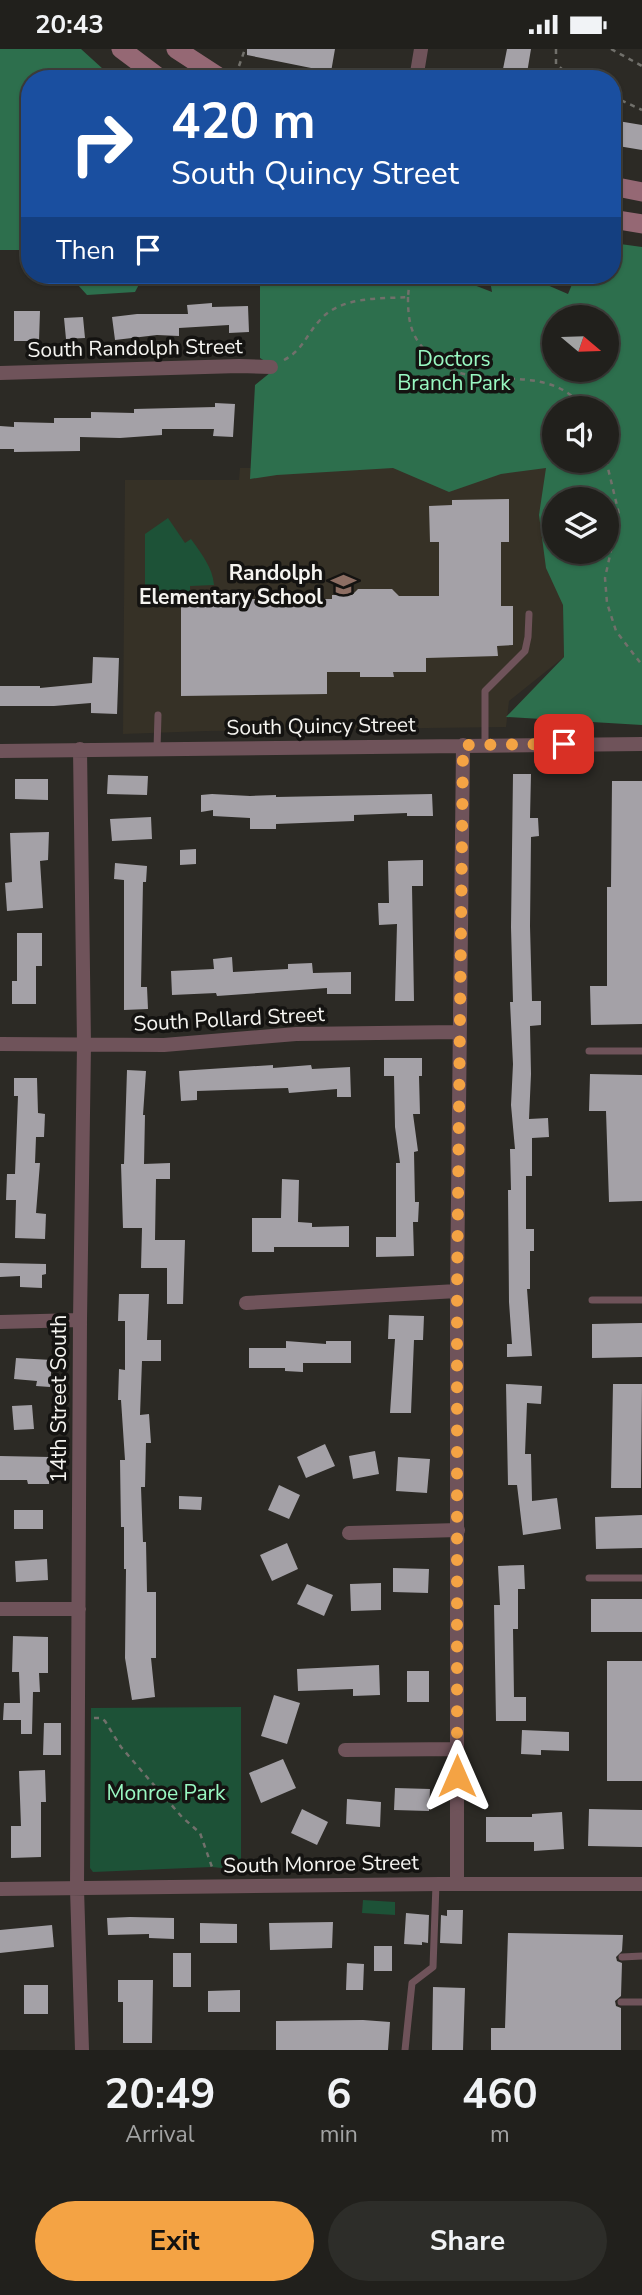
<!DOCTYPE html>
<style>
body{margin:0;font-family:"Nunito Sans",sans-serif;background:#2d2d29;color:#f1f3f6;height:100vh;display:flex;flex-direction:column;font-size:26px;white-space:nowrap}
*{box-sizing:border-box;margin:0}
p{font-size:23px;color:#a2a3a3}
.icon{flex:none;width:38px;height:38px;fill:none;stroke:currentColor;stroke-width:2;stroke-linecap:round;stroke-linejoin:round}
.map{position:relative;height:2001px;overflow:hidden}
.sheet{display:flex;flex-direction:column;background:#21201c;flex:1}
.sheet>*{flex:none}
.guide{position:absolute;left:21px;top:21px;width:600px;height:214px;border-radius:28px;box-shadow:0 2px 5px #0004,0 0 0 2px #3e3e3b;background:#1a4fa0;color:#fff;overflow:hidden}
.needle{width:46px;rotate:109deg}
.controls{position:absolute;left:542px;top:256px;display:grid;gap:14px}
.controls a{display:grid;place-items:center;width:77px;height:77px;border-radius:50%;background:#21201c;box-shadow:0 2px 5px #0004,0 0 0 2px #3e3e3b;font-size:35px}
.pin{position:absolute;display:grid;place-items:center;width:60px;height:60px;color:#fff;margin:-30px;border-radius:14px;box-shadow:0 4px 10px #0006}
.me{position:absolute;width:77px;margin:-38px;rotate:0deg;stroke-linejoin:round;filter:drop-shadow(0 0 5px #0008)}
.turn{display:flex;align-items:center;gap:24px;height:147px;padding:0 35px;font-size:32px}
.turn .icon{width:91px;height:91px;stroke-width:2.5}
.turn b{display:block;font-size:49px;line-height:60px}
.then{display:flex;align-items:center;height:66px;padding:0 35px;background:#0003;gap:14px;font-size:26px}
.eta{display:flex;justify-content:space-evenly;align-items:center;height:119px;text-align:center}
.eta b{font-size:42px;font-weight:700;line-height:49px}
.action{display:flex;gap:14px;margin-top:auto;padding:14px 35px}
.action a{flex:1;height:80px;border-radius:42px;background:#f4a344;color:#111;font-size:28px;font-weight:700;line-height:80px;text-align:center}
.action a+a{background:#2d2d29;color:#f1f3f6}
.status{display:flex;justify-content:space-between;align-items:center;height:49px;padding:0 35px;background:#21201c;direction:ltr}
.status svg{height:19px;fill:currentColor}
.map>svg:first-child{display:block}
.built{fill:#363126}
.green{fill:#1d5237}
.forest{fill:#2d6f4d;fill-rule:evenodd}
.building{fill:#a4a1a7}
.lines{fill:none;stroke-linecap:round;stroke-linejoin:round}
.path{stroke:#71706b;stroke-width:2.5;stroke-dasharray:5 5;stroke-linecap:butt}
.lane{stroke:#6f535a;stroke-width:7}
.street{stroke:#6f535a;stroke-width:14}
.secondary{stroke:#956874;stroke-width:19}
.route{stroke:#f4a344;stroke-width:12;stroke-dasharray:0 21.6}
.labels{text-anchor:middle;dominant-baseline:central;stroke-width:7;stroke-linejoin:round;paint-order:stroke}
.street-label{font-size:21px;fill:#f5f4f0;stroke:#141311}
.park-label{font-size:21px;fill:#99f8c2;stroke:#141311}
.poi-label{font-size:21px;font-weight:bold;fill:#f5f4f0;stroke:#141311;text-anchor:end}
</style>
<div class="status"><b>20:43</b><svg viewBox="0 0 49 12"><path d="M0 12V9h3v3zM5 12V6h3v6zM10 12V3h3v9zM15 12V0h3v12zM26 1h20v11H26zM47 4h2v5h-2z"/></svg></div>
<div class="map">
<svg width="642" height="2001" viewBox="0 0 642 2001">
<rect width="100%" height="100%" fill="#2c2a25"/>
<path class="built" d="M240 419H546L555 502 562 516 564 608 509 652 506 678 207 682 123 685 125 431H239Z"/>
<path class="green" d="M168 469 185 494 191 490C201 504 213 519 214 536L190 537V550H181L177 553H145V485Z
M241 1658V1821L212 1818 93 1823 90 1819 91 1659Z
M363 1851 395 1853V1866L362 1864Z"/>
<path class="forest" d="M0 0H81L114 30H30V201H0Z
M613 194 642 198V676L506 668 564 608 563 556 546 519 539 466 546 419 501 425 449 443 393 419 277 426 250 430 255 336 276 319 260 309V226H404L424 230 456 229 492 243 489 226H524L568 245 576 226H612ZM555 268H607V320H555ZM555 359H607V411H555ZM555 450H607V502H555Z
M69 226H144L135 243 87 246Z"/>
<path class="building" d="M247 0H335L331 23 247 6Z
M507 0H531L526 30H501Z
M612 71 642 76V101L612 96Z
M212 254V258L248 257 249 283 229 284V276L179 279V287L157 286 115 291 112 268 137 265H188L187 256Z
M14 262H40L39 292H14Z
M83 268 85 289 66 290 64 269Z
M215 354 235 355 233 388 213 387 214 380H162V386L120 389 80 388V402L14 403V400H0V377L14 378V373L54 374V369H91V363L134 364V360L215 358Z
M509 450V493H501V557H513V596L497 597 498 607 426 609V623H393L394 628H360V623H327V645L181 647V550H332V546H352L358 540H392L399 547H439V493H430L429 457 452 456V451Z
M93 608 119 609 117 665 91 664V654L54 657H0V637H40V639L92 634Z
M513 725H531L530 769H538L539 787 531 788 530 877 532 952H541V976L530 977 531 1025 529 1070 548 1069 549 1088 532 1089V1127H526V1180H534V1202H530V1240H527L532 1307 507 1308V1295H512L509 1253 508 1141H511L510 1100H515L511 1056 513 1015 510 953H513L511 878Z
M108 726 148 727 147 746 107 745Z
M15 730H48V751L15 750Z
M612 732H642V975L591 976 590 937H607V838H611Z
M212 745 250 747 276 746V748L432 745 433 767H407V764L354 766V772L276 775V780H250V769L213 767V761L201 763V746Z
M151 768 152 790 112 792 110 770Z
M49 783 48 811 40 812 43 859 7 862 5 834 12 833 10 784Z
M196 800V815L180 816V801Z
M423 811V837H412L414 952H395L397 875 379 876 378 854H389L388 812Z
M115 814 147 817 146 833H143L141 938H147L148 960 124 961V831L114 830Z
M17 884H42V917H36V955H12V932H17Z
M232 908 233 923 288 920V915L312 914 313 924 351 923V945H327V939L217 947 216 944 172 946 171 922 214 920 213 910Z
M384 1009H422V1027H419L420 1065H413L418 1102 414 1103 415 1153H419L418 1173H413L414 1207 376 1208V1188H396V1114H400L395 1078 394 1027H384Z
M273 1016V1019L311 1016 312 1020 350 1018 351 1048H337V1040L289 1044 288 1039 197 1042V1051L181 1052 179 1022Z
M127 1021 146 1022 143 1066H145L144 1115 170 1114V1130H156L155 1191H185L183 1255H167V1219H141L142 1179H123L121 1115H124Z
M590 1025 642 1026V1152L609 1153 606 1062H589Z
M14 1029H37L38 1064 45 1065 44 1088H36L35 1114H40L36 1164 46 1165 45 1190 15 1189 16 1151H6L7 1125H15L18 1047H14Z
M282 1130 299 1131 298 1173 312 1174V1178L349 1177V1198H274V1203H252V1169H281Z
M0 1214 46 1215V1225L42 1226V1239L20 1238V1227L0 1228Z
M119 1245H149L147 1291H161V1312H142L140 1366 149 1365 151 1394H146L145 1438H141L143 1493H146L147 1543H156V1609H151L155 1648 132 1651 125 1609 126 1520H124V1478H121L120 1411H125L121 1351H118L119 1320 125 1321V1272H118Z
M389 1266 424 1267 423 1291H414L411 1364H390L395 1290H388Z
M642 1274V1308L592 1309V1275Z
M286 1292 326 1295V1292H351V1314H303V1323L285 1322V1319H249V1299H286Z
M16 1309 52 1311 50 1338 36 1337 37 1332 14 1330Z
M506 1335 542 1337 541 1355 527 1354 525 1405H531L532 1452 557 1449 561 1480 523 1486 517 1436H508Z
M613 1335H642L641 1439H611Z
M32 1356 34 1380 14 1381 12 1357Z
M325 1395 335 1417 306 1429 297 1408Z
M375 1402 379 1425 353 1430 349 1407Z
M0 1407 50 1408 49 1435H28L27 1431H0Z
M398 1408 430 1410 427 1444 396 1442Z
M279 1436 300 1446 289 1470 268 1461Z
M179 1447 202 1448 201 1461 179 1460Z
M14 1461H43V1480H14Z
M642 1466V1499L596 1500 595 1468Z
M287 1494 298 1520 272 1532 260 1506Z
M47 1510 48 1531 16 1533 15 1512Z
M524 1516 525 1540H518V1580H513L514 1648H526V1672H496L494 1556H500L498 1517Z
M393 1519 429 1520 428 1544 393 1543Z
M381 1534V1561L351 1562 350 1535Z
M307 1535 333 1546 324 1567 297 1555Z
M591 1550H642V1583H591Z
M13 1587 48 1588V1624H39L40 1643H33L32 1685H21V1671H3L4 1654H20L19 1623H12Z
M607 1612H642V1732H607Z
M379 1616 380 1646 353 1647V1640L298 1642 297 1620Z
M407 1622H429V1653H407Z
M274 1646 300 1654 287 1695 261 1687Z
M44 1674H61V1706H43Z
M522 1681 569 1683V1702L541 1701V1706L521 1705Z
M283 1710 296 1739 261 1754 249 1724Z
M45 1721 46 1753H41V1808L11 1809V1777H21L19 1722Z
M395 1739 430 1740 429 1762 394 1761Z
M347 1750 381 1753 380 1778 346 1775Z
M302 1760 328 1773 317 1796 291 1784Z
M589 1760 642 1761V1798L588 1797Z
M562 1763 564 1800 534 1802V1793H486V1768H532V1765Z
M447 1861H463L462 1895 440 1894 441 1866 447 1867Z
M406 1864 429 1866 428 1894 422 1893V1896L404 1895Z
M130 1868 174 1869V1890L149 1889V1885L108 1886 107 1869Z
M333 1873 332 1899 270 1901 269 1874Z
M200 1874 237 1875V1894H200Z
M52 1876 54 1898 0 1904V1881Z
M508 1884 623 1886 622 1902 616 1908 617 1912 622 1914 621 1947 615 1952 616 1957 621 1959V2001H491V1979H505Z
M374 1897H392V1922H374Z
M173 1904H191V1938H173Z
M347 1914 364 1915 363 1941H346Z
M118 1931H153L152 1994H123V1953H118Z
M24 1936H48V1965H24Z
M433 1938 465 1939 463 2001H432Z
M240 1941V1963H208V1942Z
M363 1971 390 1973 388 2001H276V1972Z"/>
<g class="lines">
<path class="path" d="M556 0V15L570 27 578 30
M611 0 642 17
M239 17 245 0
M612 47 642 61
M612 54 623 52
M408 248C408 270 410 286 426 302 435 311 445 319 457 323 498 337 552 317 583 359
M284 311C304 300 305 287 320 271 341 247 379 250 408 248L410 226
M606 411 619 465 605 529 607 554 616 582 642 616
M94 1669H101L105 1672 121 1698 146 1727 182 1768 200 1784 212 1818"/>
<path class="lane" d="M485 696V642L525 602 528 588 529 565
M157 700 158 666
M589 1002H642
M592 1251H642
M589 1529H642
M622 1908 642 1907
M621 1953H642
M405 2001 412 1934 433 1918 436 1835"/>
<path class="street" d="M416 30 421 0
M0 324 239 317 271 318
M80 700 84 996 80 1271 77 1840 82 2001
M0 702 642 695
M0 995 164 996 296 985 459 983
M246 1254 457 1242
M0 1273 80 1271
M349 1484 458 1481
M0 1560H79
M345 1701 457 1700
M457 1835V1242L463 696
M0 1840 440 1835H642"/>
<path class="secondary" d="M121 0 161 30
M176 0 222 30
M612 137 642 143
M612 170 642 175"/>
</g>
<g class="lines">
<path class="route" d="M457 1727V1242L463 696 564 695"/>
</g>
<defs>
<symbol id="school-bare" viewBox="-9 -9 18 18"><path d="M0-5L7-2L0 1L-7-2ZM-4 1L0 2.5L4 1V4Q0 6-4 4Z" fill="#8d6e63" stroke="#141311" stroke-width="2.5" paint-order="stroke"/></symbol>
</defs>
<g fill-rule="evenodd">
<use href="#school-bare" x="326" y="518" width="35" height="35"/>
</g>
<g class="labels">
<g class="street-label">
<text transform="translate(135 299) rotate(-1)">South Randolph Street</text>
<text transform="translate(321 677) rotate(-1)">South Quincy Street</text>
<text transform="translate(229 970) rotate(-3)">South Pollard Street</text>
<text transform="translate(59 1350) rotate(-90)">14th Street South</text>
<text transform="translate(321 1815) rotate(-1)">South Monroe Street</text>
</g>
<g class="park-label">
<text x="454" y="310">Doctors<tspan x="454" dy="24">Branch Park</tspan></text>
<text x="166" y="1744">Monroe Park</text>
</g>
<g class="poi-label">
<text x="323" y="524">Randolph<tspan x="323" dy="24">Elementary School</tspan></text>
</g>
</g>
</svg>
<div class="controls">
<a><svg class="needle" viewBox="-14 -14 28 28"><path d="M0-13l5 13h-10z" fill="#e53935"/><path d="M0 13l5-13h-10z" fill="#a2a3a3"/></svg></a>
<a><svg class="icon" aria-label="sound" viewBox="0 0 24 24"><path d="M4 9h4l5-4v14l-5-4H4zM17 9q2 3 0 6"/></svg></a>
<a><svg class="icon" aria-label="layers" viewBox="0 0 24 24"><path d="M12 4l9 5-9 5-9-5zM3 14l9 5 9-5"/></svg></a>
</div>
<div class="pin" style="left:564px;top:695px;background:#d93025"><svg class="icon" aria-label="arrive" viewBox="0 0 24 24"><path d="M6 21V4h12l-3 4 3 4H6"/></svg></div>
<svg class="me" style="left:457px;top:1727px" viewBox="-20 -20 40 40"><path d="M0-17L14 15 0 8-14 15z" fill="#f4a344" stroke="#fff" stroke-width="4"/></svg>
<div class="guide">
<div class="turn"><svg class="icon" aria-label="right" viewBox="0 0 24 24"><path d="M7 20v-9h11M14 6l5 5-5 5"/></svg><div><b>420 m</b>South Quincy Street</div></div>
<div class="then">Then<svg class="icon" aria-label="arrive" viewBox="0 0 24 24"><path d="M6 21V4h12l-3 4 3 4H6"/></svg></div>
</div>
</div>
<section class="sheet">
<div class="eta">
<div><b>20:49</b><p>Arrival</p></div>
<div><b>6</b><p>min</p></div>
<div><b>460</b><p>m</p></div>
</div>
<div class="action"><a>Exit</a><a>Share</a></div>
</section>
